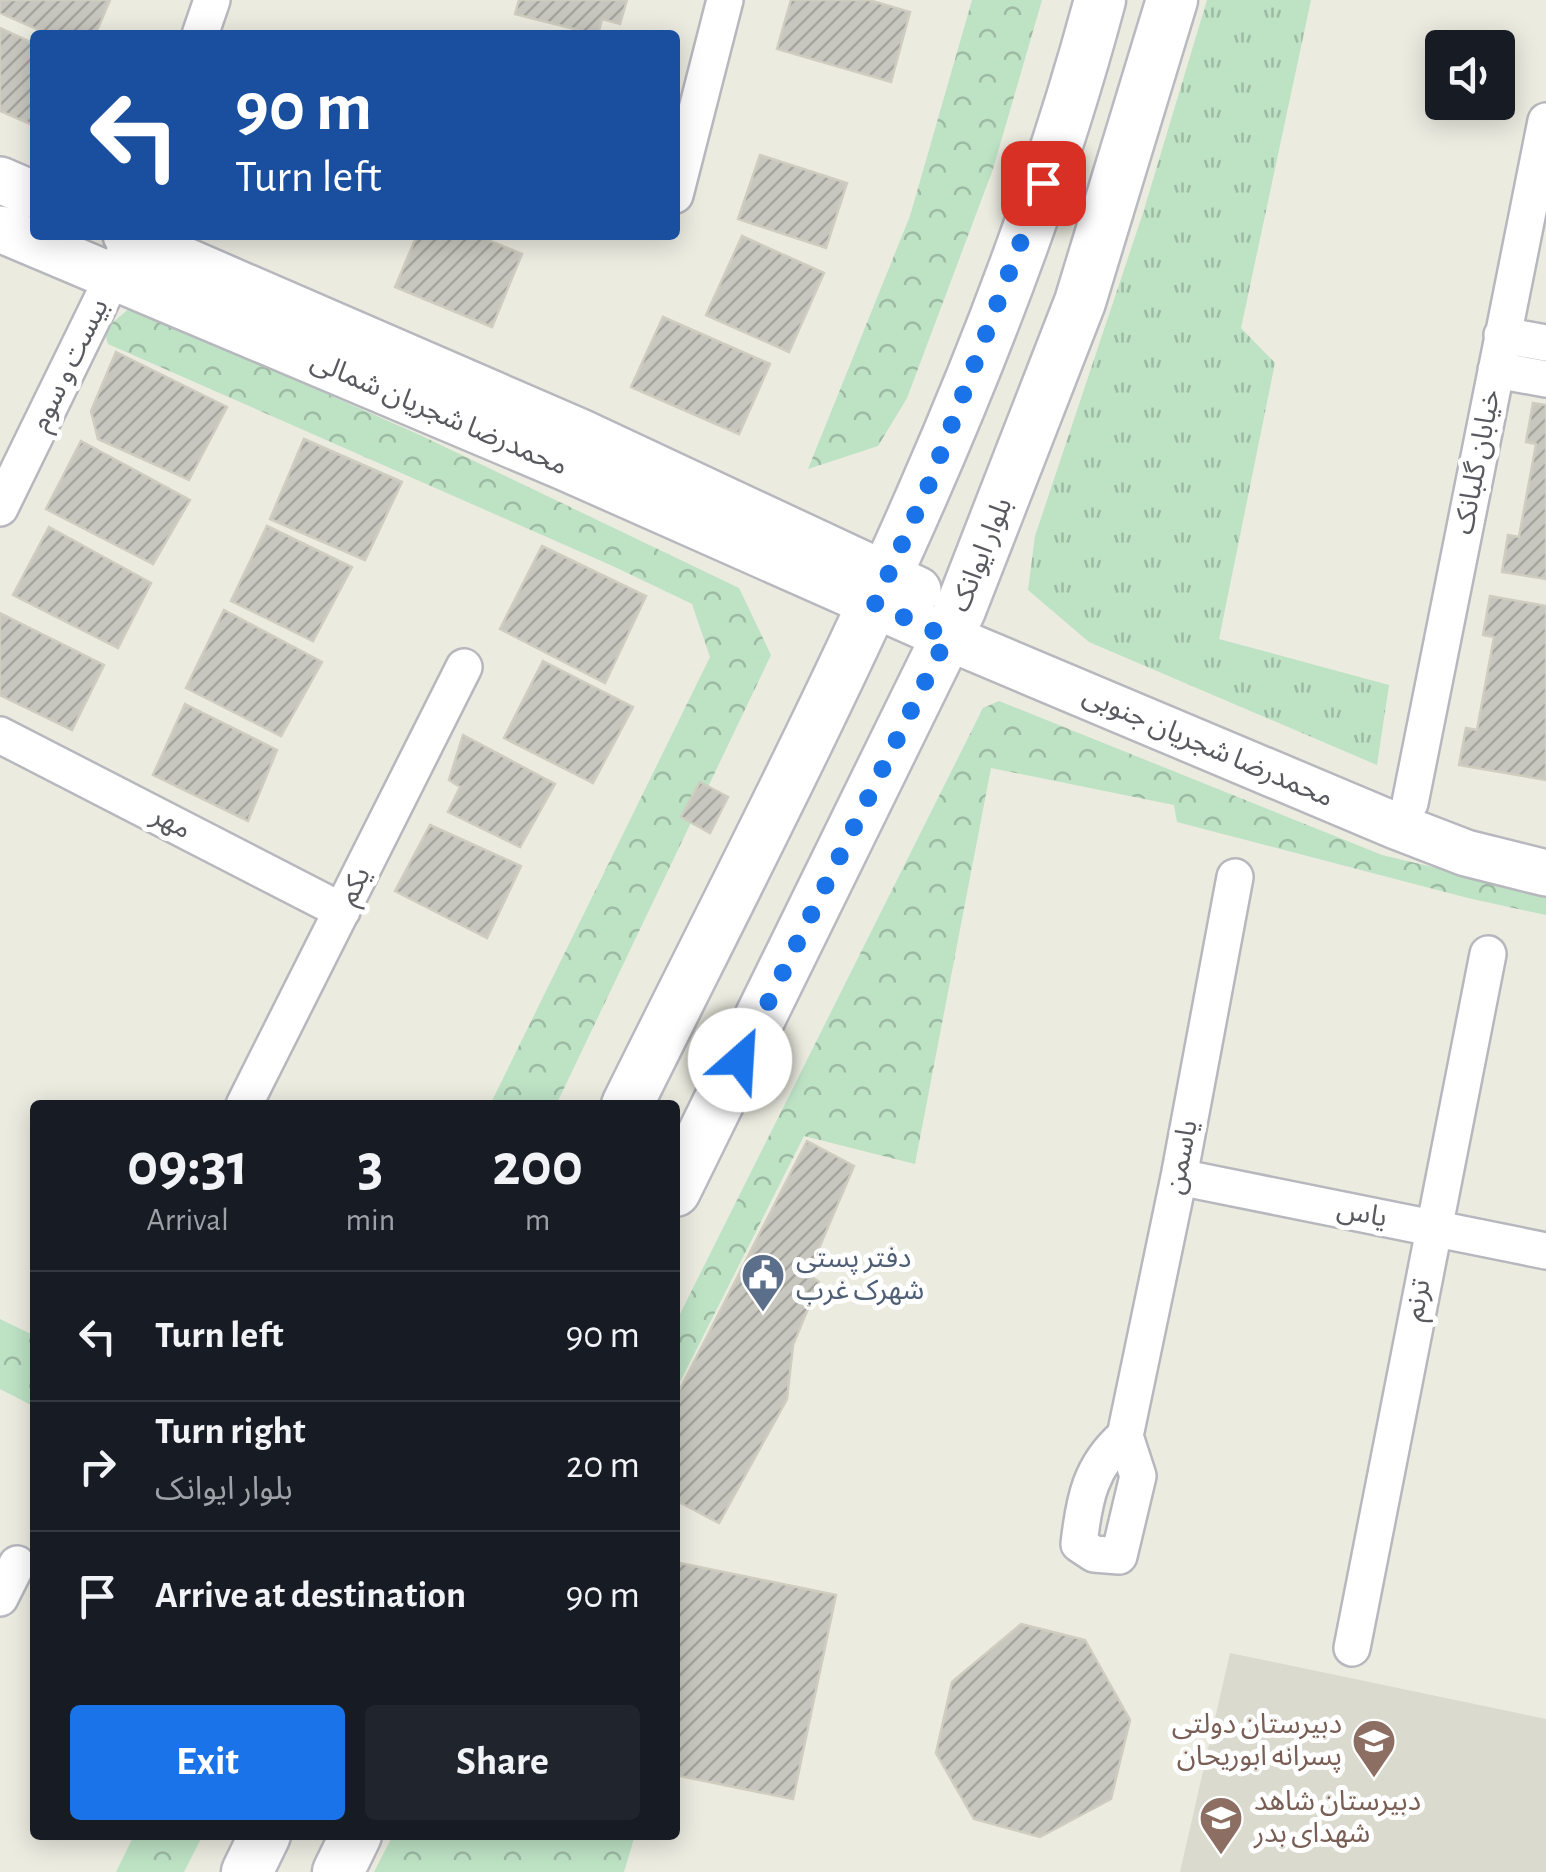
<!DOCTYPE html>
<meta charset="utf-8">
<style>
body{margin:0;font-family:"Alegreya Sans","Noto Sans Arabic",sans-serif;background:#20242c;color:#f1f3f6;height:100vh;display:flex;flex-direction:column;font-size:38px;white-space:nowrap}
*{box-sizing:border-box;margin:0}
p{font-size:32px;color:#9ea1a6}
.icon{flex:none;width:55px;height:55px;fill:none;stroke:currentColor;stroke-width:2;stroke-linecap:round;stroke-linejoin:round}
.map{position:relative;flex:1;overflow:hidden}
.sheet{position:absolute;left:30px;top:1100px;width:650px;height:740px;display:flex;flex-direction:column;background:#171b24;border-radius:10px;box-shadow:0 5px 25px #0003}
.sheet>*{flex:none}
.top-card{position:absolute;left:30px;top:30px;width:650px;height:210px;border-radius:10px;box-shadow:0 5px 25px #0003;background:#1a4fa0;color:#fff;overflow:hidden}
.buttons{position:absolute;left:1425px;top:30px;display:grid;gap:20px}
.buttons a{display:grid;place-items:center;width:90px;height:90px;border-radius:10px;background:#171b24;box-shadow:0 5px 25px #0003;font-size:50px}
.pin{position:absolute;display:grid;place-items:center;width:85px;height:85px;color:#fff;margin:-42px;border-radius:20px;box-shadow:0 5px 15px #0006}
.me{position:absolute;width:110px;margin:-55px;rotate:26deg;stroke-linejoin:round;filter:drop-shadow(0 0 8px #0008)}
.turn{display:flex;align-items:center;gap:35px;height:210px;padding:0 40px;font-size:45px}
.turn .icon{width:130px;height:130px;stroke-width:2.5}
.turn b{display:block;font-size:70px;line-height:85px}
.eta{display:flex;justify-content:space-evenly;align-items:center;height:170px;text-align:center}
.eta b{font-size:60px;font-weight:700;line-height:70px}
.button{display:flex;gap:20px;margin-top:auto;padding:20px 40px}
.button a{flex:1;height:115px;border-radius:10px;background:#1a73e8;color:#fff;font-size:40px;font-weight:700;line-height:115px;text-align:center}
.button a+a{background:#20242c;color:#f1f3f6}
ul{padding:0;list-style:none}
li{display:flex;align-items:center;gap:30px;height:130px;padding:0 40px;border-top:2px solid #363941}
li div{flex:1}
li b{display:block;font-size:38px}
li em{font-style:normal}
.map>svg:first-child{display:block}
.education{fill:#dbdace}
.grass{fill:url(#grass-tufts)}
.park{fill:url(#park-crowns)}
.building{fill:url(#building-hatch);stroke:#cfcdbf;stroke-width:2.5}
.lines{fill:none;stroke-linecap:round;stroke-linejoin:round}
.minor-casing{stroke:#b7b8be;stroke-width:40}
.tertiary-casing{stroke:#b7b8be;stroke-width:50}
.secondary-casing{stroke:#b9bac1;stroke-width:55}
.minor{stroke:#fff;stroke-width:35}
.tertiary{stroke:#fff;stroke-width:45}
.secondary{stroke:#fff;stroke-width:50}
.route{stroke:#1a73e8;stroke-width:18;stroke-dasharray:0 32.4}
.labels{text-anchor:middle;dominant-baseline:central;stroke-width:10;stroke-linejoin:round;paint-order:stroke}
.street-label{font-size:28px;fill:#595a60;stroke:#fff}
.service-label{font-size:28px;fill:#4e5e75;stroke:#fff;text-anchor:start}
.education-label{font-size:28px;fill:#785e54;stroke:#fff;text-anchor:end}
</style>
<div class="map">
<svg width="1546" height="1872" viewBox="0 0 1546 1872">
<defs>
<pattern id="grass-tufts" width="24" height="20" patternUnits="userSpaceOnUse" patternTransform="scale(2.5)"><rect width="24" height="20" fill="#bde2c4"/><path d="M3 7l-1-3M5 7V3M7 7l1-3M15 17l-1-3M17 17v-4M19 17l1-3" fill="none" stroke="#9dbaa3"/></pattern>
<pattern id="park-crowns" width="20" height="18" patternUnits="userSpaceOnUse" patternTransform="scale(2.5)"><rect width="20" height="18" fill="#bde2c4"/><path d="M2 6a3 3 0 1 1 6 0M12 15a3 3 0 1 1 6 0" fill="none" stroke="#9dbaa3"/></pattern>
<pattern id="building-hatch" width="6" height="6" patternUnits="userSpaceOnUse" patternTransform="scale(2.5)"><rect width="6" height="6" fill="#c8c7bf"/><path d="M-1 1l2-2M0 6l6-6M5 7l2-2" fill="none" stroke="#a5a59f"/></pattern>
</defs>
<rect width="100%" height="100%" fill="#ebebe0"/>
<path class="education" d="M1230 1653 1546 1719V1872H1180Z"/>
<path class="grass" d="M1207 0H1311L1241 328 1275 363 1219 639 1389 685 1377 765 1089 642 1028 590 1035 536 1143 213Z"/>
<path class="park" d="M972 0H1042L993 169 907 398 878 446 808 469 910 216Z
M131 307 422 436 739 588 771 655 556 1105H490L710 657 692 604 615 567 108 344 104 330Z
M999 701 1382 855 1546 894V915L1468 898 1177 822 1174 805 991 768 915 1164 804 1136 675 1392V1324L983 708Z
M0 1319 35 1336V1407L0 1389Z
M134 1835H203L184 1872H116Z
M393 1835H635L624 1872H374Z"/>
<path class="building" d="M0 0H110L95 35H50L0 13Z
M519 0H627L620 24 602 19 598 35 515 14Z
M791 0H869L910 12 891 82 777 49Z
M0 28 35 44V126L0 111Z
M760 155 847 183 826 248 738 219Z
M417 235H476L522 254 492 327 395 287Z
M742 236 824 273 789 352 706 315Z
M663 317 770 364 739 434 631 387Z
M116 352 227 407 189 480 98 439 91 411Z
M1533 403 1546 405V579L1502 572 1508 535 1519 537 1536 444 1526 442Z
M304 439 402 482 365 560 270 519Z
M81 441 190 500 153 564 46 509Z
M267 526 352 567 313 641 231 601Z
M49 527 151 583 118 648 13 595Z
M542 546 646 596 605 683 500 629Z
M1490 596 1546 606V780L1459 765 1466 728 1477 730 1494 637 1483 635Z
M224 610 322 662 281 736 186 688Z
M0 613 104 665 72 730 0 695Z
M543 661 633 707 593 783 504 738Z
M185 704 277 750 248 821 153 775Z
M463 735 555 784 520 847 448 812 460 787 449 780Z
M700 782 728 797 710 833 681 817Z
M430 825 521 866 487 938 395 891Z
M807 1141 854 1166 808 1274 819 1282 793 1345 787 1399 719 1523 675 1500V1399Z
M675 1562 836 1595 793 1799 675 1775Z
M1021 1624 1085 1640 1130 1720 1111 1799 1040 1837 974 1819 936 1753 952 1682Z"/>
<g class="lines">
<defs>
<path id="minor" d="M200 35 212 0
M675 195 725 0
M1502 335 1546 343
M1496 370 1546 379
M0 508 124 254
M0 735 342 911
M1410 803 1546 121
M244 1105 464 667
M1179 1177 1546 1251
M1125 1436 1138 1476 1119 1556 1094 1554 1079 1544C1084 1500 1090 1466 1125 1436L1179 1177 1235 877
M0 1598 17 1564
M1352 1648 1488 954"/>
<path id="tertiary" d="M0 180 35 195
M0 229 564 467 947 637 1396 826 1466 853 1546 873
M126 235 580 432 918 590"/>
<path id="secondary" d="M627 1105C805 746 996 390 1100 0
M675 1191 960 610 1080 302 1172 0
M247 1872 265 1835
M338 1872 356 1835"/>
</defs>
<use href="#minor" class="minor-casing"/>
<use href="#tertiary" class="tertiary-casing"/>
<use href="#secondary" class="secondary-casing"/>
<use href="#minor" class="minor"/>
<use href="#tertiary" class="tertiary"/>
<use href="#secondary" class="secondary"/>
</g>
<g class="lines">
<path class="route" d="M740 1060 947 637 875 604 930 482 1043 183"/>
</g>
<defs>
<symbol id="civic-pin" viewBox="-11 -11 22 30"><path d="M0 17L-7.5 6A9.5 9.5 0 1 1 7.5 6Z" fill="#5c6f8a" stroke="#fff"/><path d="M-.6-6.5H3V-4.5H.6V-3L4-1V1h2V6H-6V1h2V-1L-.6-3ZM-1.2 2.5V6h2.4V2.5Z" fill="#fff"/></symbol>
<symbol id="school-pin" viewBox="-11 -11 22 30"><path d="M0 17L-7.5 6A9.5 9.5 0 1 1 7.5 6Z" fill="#8d6e63" stroke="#fff"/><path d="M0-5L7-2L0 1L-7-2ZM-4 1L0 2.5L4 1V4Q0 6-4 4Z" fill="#fff"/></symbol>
</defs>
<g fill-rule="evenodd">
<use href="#civic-pin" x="738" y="1250" width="50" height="68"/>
<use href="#school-pin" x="1349" y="1716" width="50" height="68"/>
<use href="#school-pin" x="1196" y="1793" width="50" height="68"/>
</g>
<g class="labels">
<g class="street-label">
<text transform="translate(70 365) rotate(-64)">بیست و سوم</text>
<text transform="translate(439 414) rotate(23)">محمدرضا شجریان شمالی</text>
<text transform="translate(1478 462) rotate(-79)">خیابان گلبانک</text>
<text transform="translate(982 555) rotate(-68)">بلوار ایوانک</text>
<text transform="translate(1208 747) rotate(23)">محمدرضا شجریان جنوبی</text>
<text transform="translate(171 823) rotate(27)">مهر</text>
<text transform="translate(355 886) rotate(-63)">یکم</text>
<text transform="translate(1182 1157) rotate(-79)">یاسمن</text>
<text transform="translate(1362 1214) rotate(11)">یاس</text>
<text transform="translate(1418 1300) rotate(-79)">ترنم</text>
</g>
<g class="service-label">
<text x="796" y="1259">دفتر پستی<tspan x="796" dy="32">شهرک غرب</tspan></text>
</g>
<g class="education-label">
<text x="1342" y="1725">دبیرستان دولتی<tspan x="1342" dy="32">پسرانه ابوریحان</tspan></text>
<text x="1254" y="1802" text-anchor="start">دبیرستان شاهد<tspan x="1254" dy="32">شهدای بدر</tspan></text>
</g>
</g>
</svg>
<div class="buttons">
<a><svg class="icon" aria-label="sound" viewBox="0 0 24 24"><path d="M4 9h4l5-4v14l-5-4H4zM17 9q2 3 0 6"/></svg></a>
</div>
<div class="pin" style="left:1043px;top:183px;background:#d93025"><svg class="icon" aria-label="arrive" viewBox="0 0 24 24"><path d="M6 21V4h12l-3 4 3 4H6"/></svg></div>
<svg class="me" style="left:740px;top:1060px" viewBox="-20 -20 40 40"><circle r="19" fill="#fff"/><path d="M0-13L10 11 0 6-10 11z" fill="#1a73e8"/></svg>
<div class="top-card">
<div class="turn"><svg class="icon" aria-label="left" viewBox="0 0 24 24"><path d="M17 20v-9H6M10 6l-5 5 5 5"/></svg><div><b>90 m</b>Turn left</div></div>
</div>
<section class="sheet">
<div class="eta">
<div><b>09:31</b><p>Arrival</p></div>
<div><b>3</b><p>min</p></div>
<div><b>200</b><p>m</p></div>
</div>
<ul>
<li><svg class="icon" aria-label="left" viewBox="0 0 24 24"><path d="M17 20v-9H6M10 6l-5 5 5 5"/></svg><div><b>Turn left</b></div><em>90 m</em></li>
<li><svg class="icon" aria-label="right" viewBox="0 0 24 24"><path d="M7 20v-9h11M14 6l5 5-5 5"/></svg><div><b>Turn right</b><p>بلوار ایوانک</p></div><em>20 m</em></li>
<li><svg class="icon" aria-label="arrive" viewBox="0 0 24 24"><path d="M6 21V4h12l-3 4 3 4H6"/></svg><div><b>Arrive at destination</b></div><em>90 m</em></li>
</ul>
<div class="button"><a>Exit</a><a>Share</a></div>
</section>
</div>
